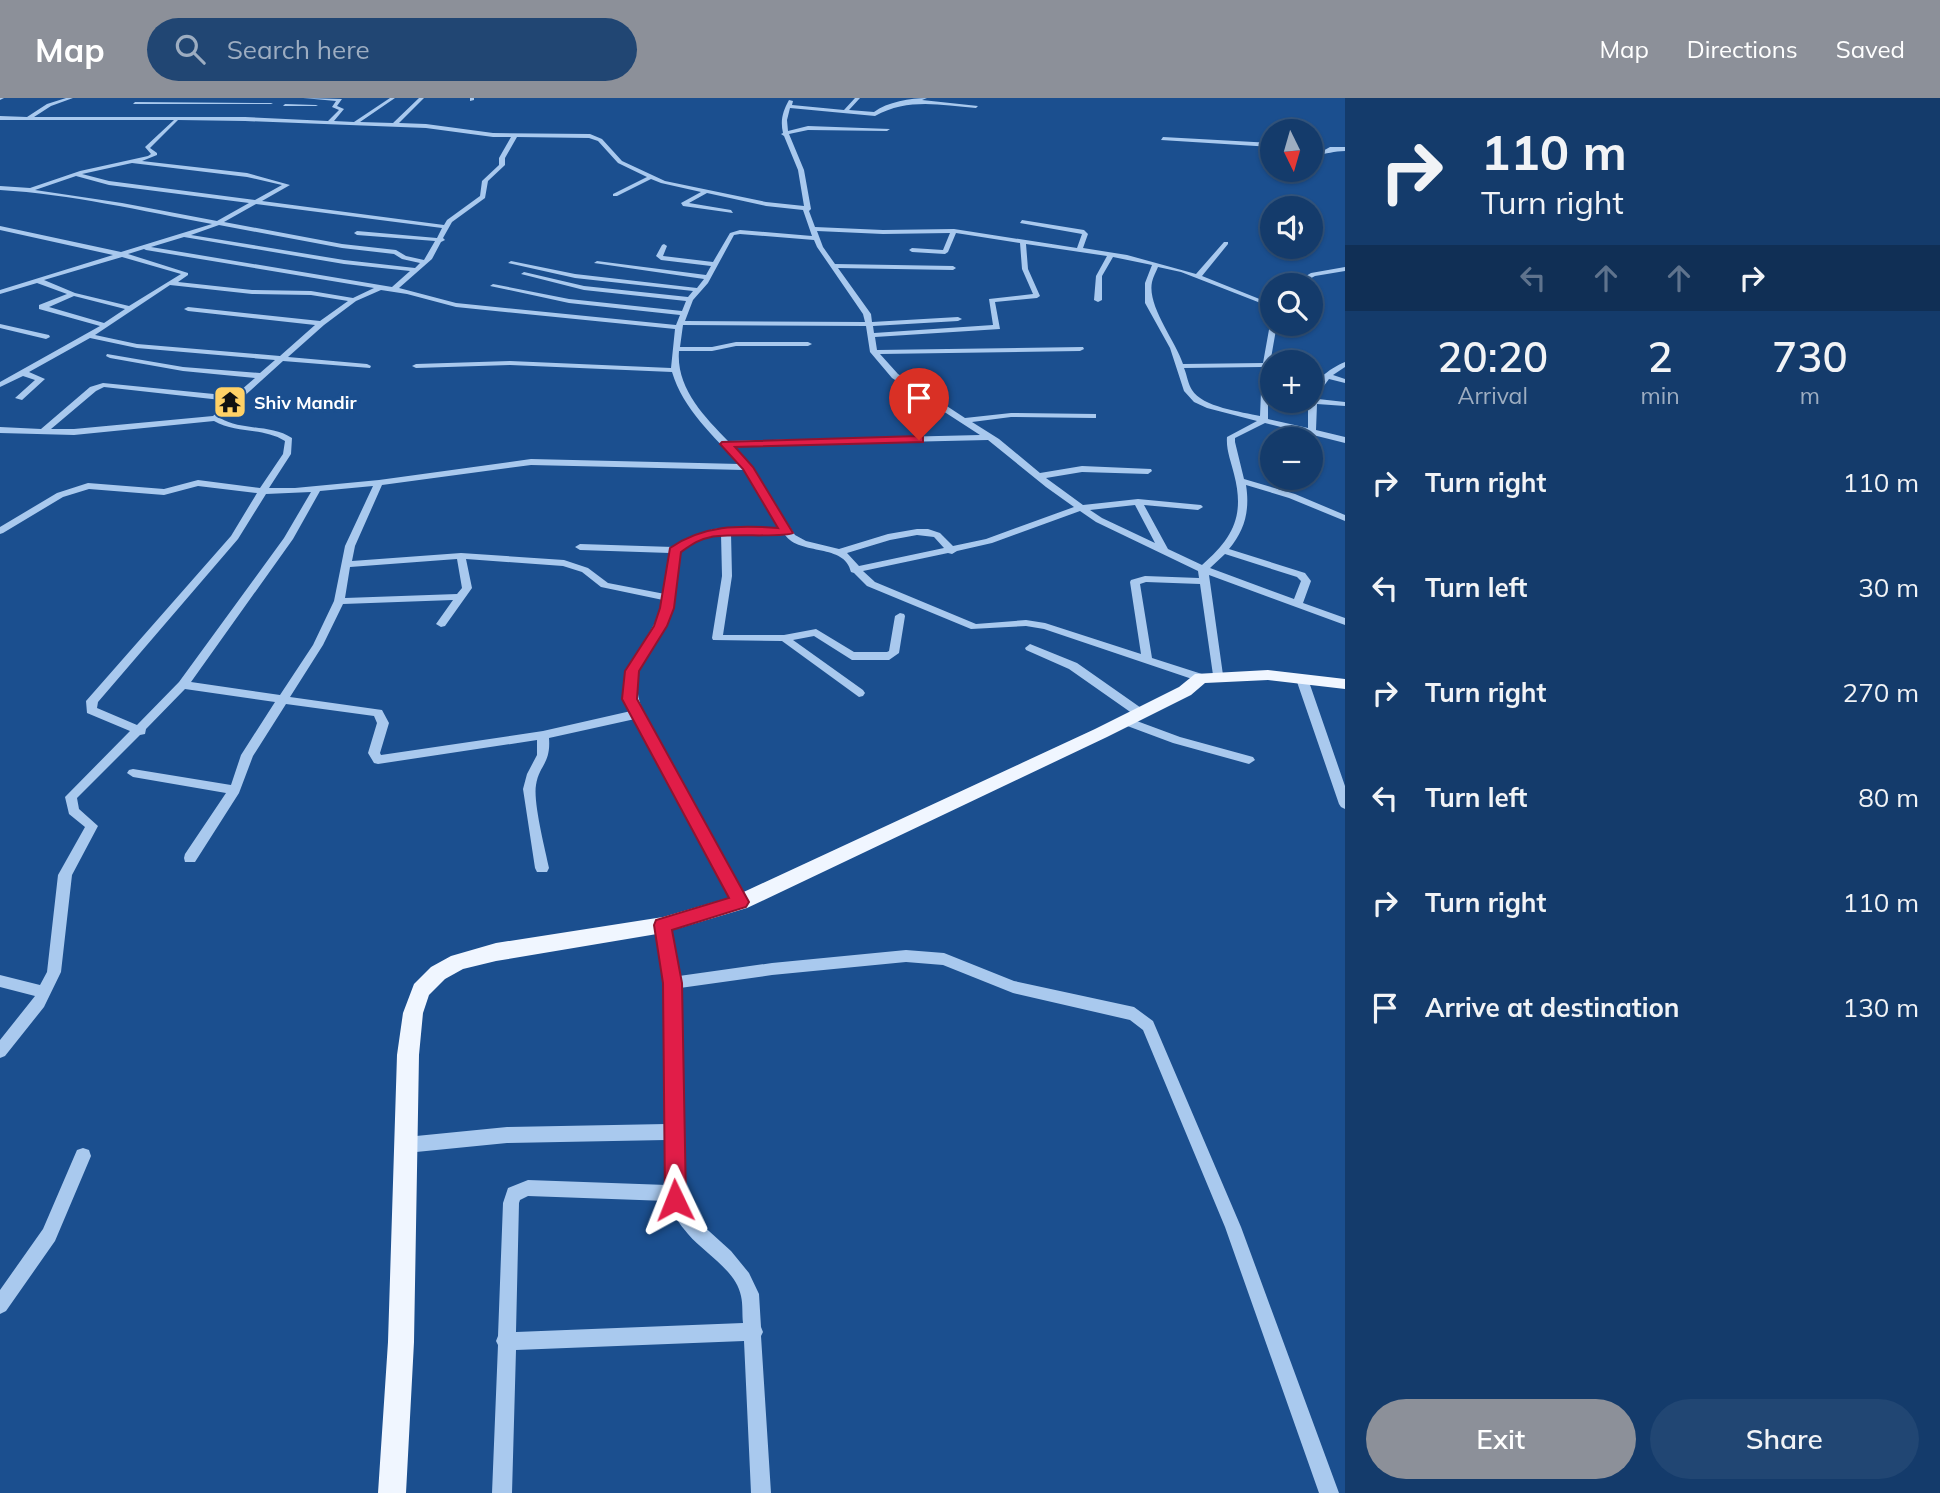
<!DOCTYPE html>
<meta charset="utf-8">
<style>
body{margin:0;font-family:Mulish,sans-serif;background:#214673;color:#f1f3f6;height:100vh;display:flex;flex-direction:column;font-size:26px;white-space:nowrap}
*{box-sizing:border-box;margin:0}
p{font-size:23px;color:#9dadc1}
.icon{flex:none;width:38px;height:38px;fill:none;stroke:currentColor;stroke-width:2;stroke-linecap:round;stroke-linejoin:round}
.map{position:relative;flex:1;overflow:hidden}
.details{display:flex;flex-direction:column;background:#143b6b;width:595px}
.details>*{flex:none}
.guide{background:#143b6b;color:#f1f3f6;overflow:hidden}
.needle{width:46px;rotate:175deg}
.fabs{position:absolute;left:1260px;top:21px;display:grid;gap:14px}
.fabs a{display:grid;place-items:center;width:63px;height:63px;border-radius:50%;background:#143b6b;box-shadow:0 2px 5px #0004,0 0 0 2px #33557e;font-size:35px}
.pin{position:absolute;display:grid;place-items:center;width:60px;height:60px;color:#fff;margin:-72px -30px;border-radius:50% 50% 50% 0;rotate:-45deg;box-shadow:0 0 7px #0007}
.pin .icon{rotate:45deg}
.me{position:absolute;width:77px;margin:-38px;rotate:358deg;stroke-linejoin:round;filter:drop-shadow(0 0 5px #0008)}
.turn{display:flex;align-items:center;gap:24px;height:147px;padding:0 21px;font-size:32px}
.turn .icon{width:91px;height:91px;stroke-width:2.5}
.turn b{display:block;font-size:49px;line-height:60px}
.lanes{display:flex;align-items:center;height:66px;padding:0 21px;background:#0003;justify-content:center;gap:35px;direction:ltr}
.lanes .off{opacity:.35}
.eta{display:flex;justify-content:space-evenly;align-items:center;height:119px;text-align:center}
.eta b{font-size:42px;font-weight:600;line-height:49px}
.cta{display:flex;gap:14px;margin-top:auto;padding:14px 21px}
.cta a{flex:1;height:80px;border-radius:42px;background:#8c9099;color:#fff;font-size:28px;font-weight:600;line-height:80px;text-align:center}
.cta a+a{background:#214673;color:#f1f3f6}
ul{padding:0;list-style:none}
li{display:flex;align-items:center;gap:21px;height:105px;padding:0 21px}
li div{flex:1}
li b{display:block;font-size:26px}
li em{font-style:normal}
header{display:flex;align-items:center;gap:42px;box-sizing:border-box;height:98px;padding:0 35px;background:#8c9099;color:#fff}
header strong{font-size:33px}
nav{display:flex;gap:38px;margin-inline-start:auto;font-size:24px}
.search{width:490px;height:63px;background:#214673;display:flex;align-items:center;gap:18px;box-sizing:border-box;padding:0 24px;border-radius:38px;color:#9dadc1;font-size:26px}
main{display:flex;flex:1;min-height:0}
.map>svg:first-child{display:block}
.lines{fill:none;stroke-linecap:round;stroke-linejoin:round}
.minor{fill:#a9c9ee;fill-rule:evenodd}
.major{fill:#f0f6ff;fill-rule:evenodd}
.route{fill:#e11d48;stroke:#92132f;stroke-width:2}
.labels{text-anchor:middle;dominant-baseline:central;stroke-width:7;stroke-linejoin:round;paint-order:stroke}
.far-poi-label{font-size:18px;font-weight:bold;fill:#fff;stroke:#1b4f8f;text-anchor:start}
</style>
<header>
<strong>Map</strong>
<div class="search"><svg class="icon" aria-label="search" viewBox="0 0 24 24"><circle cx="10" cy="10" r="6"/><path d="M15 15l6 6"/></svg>Search here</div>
<nav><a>Map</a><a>Directions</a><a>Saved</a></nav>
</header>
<main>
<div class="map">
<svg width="1345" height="1395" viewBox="0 0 1345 1395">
<rect width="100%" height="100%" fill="#1b4f8f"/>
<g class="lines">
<path class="minor" d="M0 0H4L0 2Z
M66 0H73L51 8 34 19H245L328 23 339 12 332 9 336 3 303 0 342 1 337 8 344 11 334 23 354 24 390 0H395L360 24 393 25 419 0H424L399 25 426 26 493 35 590 36 602 41 622 63 665 83 766 104 804 108 798 72 784 38 781 36 783 35C780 22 783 13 789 2L793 3 792 7 844 12 855 0H860L849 12 874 14C887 4 911 0 927 0L922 2 978 8 976 10C939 7 908 0 875 18L790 10 787 22 788 33 808 28 890 31 887 33 808 32 789 36 804 72 811 111 809 113 815 129 883 132 954 131 1077 150 1082 136 1020 125 1022 122 1084 132 1088 136 1083 150 1127 157 1196 176 1224 144H1228V146L1202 178 1262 202 1272 209V214L1258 204 1181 174 1158 169C1156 174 1153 179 1152 184 1147 208 1175 242 1183 266L1263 265 1270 226 1272 224 1277 226 1268 277V321L1308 330V303H1311C1311 283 1329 271 1345 264V269L1333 277 1345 281V285L1329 281 1320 293 1318 301 1345 304V308L1317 306 1316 332 1345 339V345L1265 325 1235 340V344L1244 381 1295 396 1345 417V423L1289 400 1246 387C1250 412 1245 432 1229 451L1305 475 1311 483 1303 505 1345 520V527L1209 477 1223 577 1218 581 1213 577 1200 486 1146 484 1140 486 1152 560 1205 577 1207 580 1201 584 1044 531 1026 528 971 531 867 488 854 475 851 474C845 445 800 458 785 437L731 435 732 478 723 537H784L816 531 854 554H887L889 553 895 518 900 515 904 516 905 518 899 555 889 562H852L814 538 793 542 863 592 865 595 863 598 859 599 782 543 713 542 712 540 722 478 721 436C705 438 693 444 680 453 676 473 677 493 671 512 657 555 623 566 644 616L747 804 745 808 740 810 735 808 635 621 549 640C551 666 539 667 536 687 533 704 545 751 549 770L547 774H537L535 770 523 691 527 676 537 657V642L378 666 374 665 368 655 377 625 374 618 286 606 253 658 239 695 195 764H185L184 760 185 756 226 695 133 679 127 675 129 672 133 671 231 687 241 657 275 604 185 591 146 631 145 636 140 637 77 700 79 711 98 728 72 777 61 874 44 909 5 958 0 960V942L35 898 0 889V877L40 887 47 874 58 777 85 729 69 716 65 699 130 633 87 615 86 603 231 438 257 395 198 388 164 397 89 391 63 399 3 435 0 436V429L57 395 88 385 164 391 198 382 260 390 283 356 285 343C263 329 236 336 214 323L74 337 0 335V329L41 331 90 289 103 285 234 298 255 280 183 273 110 260 106 258 107 256 183 269 260 275 275 262 137 250 90 240 29 274 45 281 22 302 15 300 35 282 23 278 0 289V284L100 228 39 211V207L67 196 37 185 0 196V192L113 157 0 132V128L121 154 212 126C142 113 70 96 0 92V88L30 90 80 73 148 58 151 56 145 49 174 22H0V18L27 19 47 6ZM178 22 245 23 426 30 493 39H511L499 60V67L482 83 480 98 447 122 444 127 262 103 290 87 247 75 142 63 157 57V55L150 50ZM517 39 589 40 598 43 618 65 647 79 613 96V98H617L651 81 661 85 701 94 681 105 683 108 733 115 731 112 689 105 707 95 766 108 803 112 812 138 740 132 730 135 713 164 663 158 667 148 664 146 662 147 656 158 661 162 711 168 706 177 597 163 594 165 704 181 697 190 575 176 511 163 508 165 575 180 693 193 688 199 584 188 524 174 521 176 584 192 686 203 682 213 569 201 493 186 490 188 569 205 680 217 676 227 456 205 399 190 432 161 441 144 445 142 443 140 452 124 485 100 488 83 505 67V60ZM132 65 247 79 282 87 255 102 109 83 82 76ZM76 78 109 87 249 105 217 123 122 105 35 92ZM256 106 442 130 437 140 357 133 354 135 357 137 435 143 424 162 406 158 396 152 342 146 224 124ZM219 127 342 150 394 156 402 161 420 165 415 170 344 162 191 137ZM817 133 883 136 950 135 943 152 912 150 909 152 912 154 945 156 948 154 956 135 1020 145 1022 171 1033 196 989 201 993 227 874 235 873 228 958 223 962 221 958 219 872 224 871 216 838 170 953 172 956 170 953 168 835 166 823 149ZM740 136 814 142 817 149 863 216 865 224 685 223 693 202 708 185 734 137ZM184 139 344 166 410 173 392 189 151 149ZM1026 146 1107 158 1096 178 1094 202 1098 204 1102 202V178L1113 159 1152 167 1145 185V205L1170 250 1184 293 1194 304 1207 310 1257 323 1227 339C1226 352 1231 363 1234 376 1245 418 1233 440 1202 467L1168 451 1144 407 1198 412 1203 409 1201 407 1138 401 1083 407 1046 380 1082 374 1148 376 1152 373 1151 371 1082 368 1040 375 999 341 972 324 1011 319 1093 320H1096V316L1011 315 965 320 898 276 880 256 1080 253 1084 251 1083 249 877 252 875 239 1000 231 995 204 1037 200 1040 198 1028 171ZM144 151 146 152 374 190 353 200 311 193 252 192 178 184 188 177V175L128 156ZM122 159 181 176 129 208 75 195 44 182ZM170 187 252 196 311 197 348 203 320 223 188 209 184 211 188 213 315 227 280 258 137 246 95 237ZM381 192 407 196 456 209 675 231 671 270 510 263 416 266 412 268 416 270 510 267 672 274C683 311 714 339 740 366L531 361 379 382 295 390H269L291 356 292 340C270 326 242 333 220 320L283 263 370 270 371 268 367 266 288 259 324 227 356 203ZM74 198 125 211 104 225 49 209ZM683 227 866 228 870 254 892 280 980 337 728 343C704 318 676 290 679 253H712L736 248H808L812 246 808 244H736L712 249H680ZM1262 269 1260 318C1242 314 1202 309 1192 292 1188 286 1187 277 1184 270ZM104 289 230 303 213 318 74 331H51L96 293ZM988 342 1046 389 1074 409 986 441 953 448 940 435 928 431H917L888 436 839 451 806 443 795 437 750 367 732 348ZM531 367 744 372 781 431 743 429 714 431 697 436 673 449 580 446 575 449 580 452 670 455 665 496 608 485 588 470 564 462 461 455 352 463 355 448 382 387ZM373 388 345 448 334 503 313 547 280 597 191 584 293 441 320 393ZM311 394 284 440 179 584 137 627 97 610 98 604 238 441 266 396ZM1135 407 1155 445 1102 420 1090 412ZM1080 413 1096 424 1198 473 1199 480 1145 478 1131 482 1130 484 1141 556 1045 525 1026 522 976 526 875 484 863 473 948 455 952 456 957 453 992 445ZM917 437 934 439 944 450 859 468 847 455 890 442ZM1225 456 1297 479 1301 483 1294 501 1210 470ZM457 461 462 490 457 496 345 500 350 469ZM466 461 563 468 582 474 601 489 663 502C653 547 612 565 631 613L543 633 381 657 380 655 389 625 382 612 290 599 323 547 343 506 453 502 436 526 441 529 445 528 472 490Z
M470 0H474V2L470 3Z
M135 4 271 5 273 6H133Z
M285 6 316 7 318 8H283Z
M1163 39 1272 45V49L1161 42Z
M1330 49H1345V53C1332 53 1323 58 1311 56V52L1321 54Z
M1345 169V173L1315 178 1298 187H1291L1311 175Z
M0 226 49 237 50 239 46 241 0 230Z
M1030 546 1077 565 1144 612 1146 615 1144 618H1136L1069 571 1026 552 1025 550Z
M1302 577 1308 581 1345 688V711L1341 709 1339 706 1296 581Z
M1126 619 1180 639 1253 659 1255 662 1249 666 1173 645 1122 626 1120 623 1122 620Z
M663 821 668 823 670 827 679 878 772 865 906 852 944 855 1014 883 1134 909 1153 923 1241 1129 1339 1395H1319L1225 1129 1143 932 1130 922 1013 895 943 867 906 864 772 877 680 890 682 1030 684 1034 682 1038 683 1100 699 1124 731 1153 749 1175 759 1196 761 1229 763 1234 761 1238 771 1395H751L744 1243 516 1252 512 1395H492L498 1247 496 1243 498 1238 503 1105 508 1090 528 1082 667 1087 666 1042 507 1045 406 1055 400 1053 398 1047 400 1041 406 1039 507 1029 666 1026V885L656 827 658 823ZM528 1098 667 1103C672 1115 679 1126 688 1136 704 1155 736 1172 741 1198 743 1206 742 1217 743 1225L516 1234 519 1105 520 1102Z
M83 1050 89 1052 91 1058 55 1143 6 1213 0 1216V1192L43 1131 77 1052Z"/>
<path class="major" d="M1268 572 1345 581V591L1268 582 1205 585 1191 597 1107 639 747 810 663 835 496 863 463 871 445 881 429 897 423 915 419 957 414 1244 406 1395H378L388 1244 397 957 403 915 414 886 431 869 451 858 496 845 663 819 735 798 1095 631 1179 589 1195 576Z"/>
</g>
<path class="route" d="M919 338 923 339V344L735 349 753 369 793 435C786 440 727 435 711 439 699 441 691 447 681 454L674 510 667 528 639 573 637 601 749 804 746 809 672 832 682 885 686 1102 683 1110 675 1113 668 1110 665 1102 663 885 654 827 656 822 729 800 622 601 625 573 654 528 660 510 670 450C703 427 739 427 778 430L743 371 720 346 722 344Z"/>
<defs>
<symbol id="temple-square" viewBox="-11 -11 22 22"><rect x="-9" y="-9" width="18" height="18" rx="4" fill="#ffd166" stroke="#1b4f8f"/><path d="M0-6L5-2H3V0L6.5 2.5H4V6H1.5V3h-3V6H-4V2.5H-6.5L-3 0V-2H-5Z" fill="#111"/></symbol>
</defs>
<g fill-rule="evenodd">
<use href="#temple-square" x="211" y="285" width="38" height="38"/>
</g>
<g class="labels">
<g class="far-poi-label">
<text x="254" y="304">Shiv Mandir</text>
</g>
</g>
</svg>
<div class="fabs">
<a><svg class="needle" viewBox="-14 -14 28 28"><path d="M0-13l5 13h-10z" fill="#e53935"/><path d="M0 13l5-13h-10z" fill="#9dadc1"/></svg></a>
<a><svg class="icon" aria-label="sound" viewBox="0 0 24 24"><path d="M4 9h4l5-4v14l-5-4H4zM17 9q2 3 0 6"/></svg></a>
<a><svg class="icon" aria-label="search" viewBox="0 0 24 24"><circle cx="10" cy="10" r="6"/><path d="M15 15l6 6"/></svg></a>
<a>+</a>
<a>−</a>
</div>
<div class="pin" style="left:919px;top:342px;background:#d93025"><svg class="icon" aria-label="arrive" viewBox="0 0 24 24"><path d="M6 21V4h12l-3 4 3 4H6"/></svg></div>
<svg class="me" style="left:675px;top:1102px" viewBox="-20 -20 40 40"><path d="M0-17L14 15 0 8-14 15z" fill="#e11d48" stroke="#fff" stroke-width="4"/></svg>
</div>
<section class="details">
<div class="guide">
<div class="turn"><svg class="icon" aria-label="right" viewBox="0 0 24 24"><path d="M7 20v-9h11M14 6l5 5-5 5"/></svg><div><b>110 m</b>Turn right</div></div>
<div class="lanes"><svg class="icon off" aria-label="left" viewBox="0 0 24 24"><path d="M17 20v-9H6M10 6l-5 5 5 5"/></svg><svg class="icon off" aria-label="ahead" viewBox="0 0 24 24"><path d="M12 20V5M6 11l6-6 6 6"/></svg><svg class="icon off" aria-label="ahead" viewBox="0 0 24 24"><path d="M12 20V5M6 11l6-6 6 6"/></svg><svg class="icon" aria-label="right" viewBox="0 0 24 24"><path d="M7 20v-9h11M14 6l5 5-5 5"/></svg></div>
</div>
<div class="eta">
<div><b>20:20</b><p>Arrival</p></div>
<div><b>2</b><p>min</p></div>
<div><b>730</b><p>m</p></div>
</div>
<ul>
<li><svg class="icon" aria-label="right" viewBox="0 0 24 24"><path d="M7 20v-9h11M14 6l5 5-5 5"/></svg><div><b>Turn right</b></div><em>110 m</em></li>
<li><svg class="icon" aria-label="left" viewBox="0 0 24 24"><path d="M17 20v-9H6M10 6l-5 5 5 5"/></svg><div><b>Turn left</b></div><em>30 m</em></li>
<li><svg class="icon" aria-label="right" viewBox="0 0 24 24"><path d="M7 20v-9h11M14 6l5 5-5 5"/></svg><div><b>Turn right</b></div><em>270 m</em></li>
<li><svg class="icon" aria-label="left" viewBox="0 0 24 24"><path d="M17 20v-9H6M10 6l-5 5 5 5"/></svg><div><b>Turn left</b></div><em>80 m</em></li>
<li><svg class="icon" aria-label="right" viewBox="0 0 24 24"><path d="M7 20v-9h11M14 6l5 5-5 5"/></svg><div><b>Turn right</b></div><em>110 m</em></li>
<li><svg class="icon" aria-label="arrive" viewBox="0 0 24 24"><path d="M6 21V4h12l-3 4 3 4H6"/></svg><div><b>Arrive at destination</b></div><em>130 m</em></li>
</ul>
<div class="cta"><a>Exit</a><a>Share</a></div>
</section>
</main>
